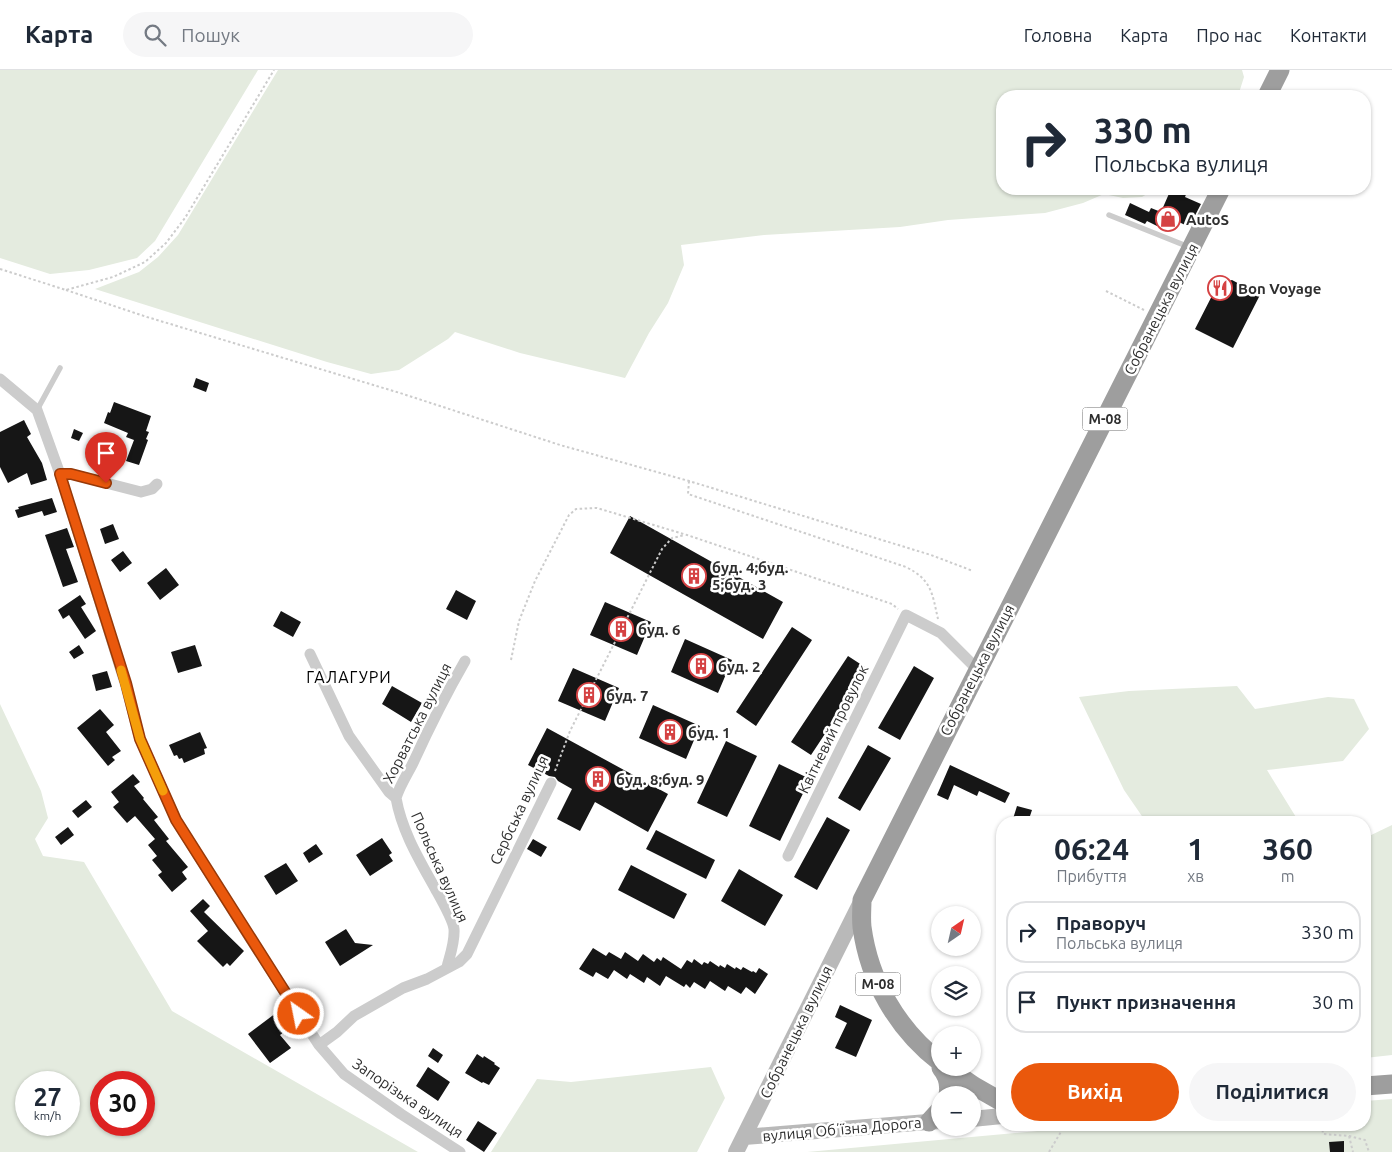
<!DOCTYPE html>
<html lang="uk">
<meta charset="utf-8">
<style>
body{margin:0;font-family:Ubuntu,sans-serif;background:#f6f6f7;color:#1f2937;height:100vh;display:flex;flex-direction:column;font-size:19px;white-space:nowrap}
*{box-sizing:border-box;margin:0}
p{font-size:16px;color:#747a83}
.icon{flex:none;width:28px;height:28px;fill:none;stroke:currentColor;stroke-width:2;stroke-linecap:round;stroke-linejoin:round}
.map{position:relative;flex:1;overflow:hidden}
.panel{position:absolute;left:996px;top:746px;width:375px;height:315px;display:flex;flex-direction:column;background:#fff;border-radius:20px;box-shadow:0 1px 4px #0004}
.panel>*{flex:none}
.hud{position:absolute;left:996px;top:20px;width:375px;height:105px;border-radius:20px;box-shadow:0 1px 4px #0004;background:#fff;color:#1f2937;overflow:hidden}
.needle{width:32px;rotate:34deg}
.buttons{position:absolute;left:931px;top:836px;display:grid;gap:10px}
.buttons a{display:grid;place-items:center;width:50px;height:50px;border-radius:50%;background:#fff;box-shadow:0 1px 4px #0004;font-size:25px}
.speed{position:absolute;left:15px;top:1001px;display:flex;gap:10px;font-size:25px;font-weight:700;text-align:center}
.speed>*{display:grid;place-content:center;width:65px;height:65px;border-radius:50%;background:#fff;box-shadow:0 1px 4px #0004;line-height:1}
.speed small{font-size:12px;font-weight:400}
.speed .limit{border:8px solid #d22;background:#fff;color:#111}
.pin{position:absolute;display:grid;place-items:center;width:42px;height:42px;color:#fff;margin:-51px -21px;border-radius:50% 50% 50% 0;rotate:-45deg;box-shadow:0 0 5px #0007}
.pin .icon{rotate:45deg}
.me{position:absolute;width:55px;margin:-28px;rotate:327deg;stroke-linejoin:round;filter:drop-shadow(0 0 4px #0008)}
.turn{display:flex;align-items:center;gap:18px;height:105px;padding:0 15px;font-size:22px}
.turn .icon{width:65px;height:65px;stroke-width:2.5}
.turn b{display:block;font-size:35px;line-height:42px}
.eta{display:flex;justify-content:space-evenly;align-items:center;height:85px;text-align:center}
.eta b{font-size:30px;font-weight:700;line-height:35px}
.button{display:flex;gap:10px;margin-top:auto;padding:10px 15px}
.button a{flex:1;height:58px;border-radius:30px;background:#ea580c;color:#fff;font-size:20px;font-weight:700;line-height:58px;text-align:center}
.button a+a{background:#f6f6f7;color:#1f2937}
ul{padding:0;list-style:none}
li{display:flex;align-items:center;gap:15px;height:62px;margin:0 10px 8px;padding:0 5px;border:2px solid #e0e1e3;border-radius:20px}
li div{flex:1}
li b{display:block;font-size:19px}
li em{font-style:normal}
header{display:flex;align-items:center;gap:30px;box-sizing:border-box;height:70px;padding:0 25px;background:#fff;border-bottom:1px solid #e0e1e3}
header strong{font-size:24px}
nav{display:flex;gap:28px;margin-inline-start:auto;font-size:18px}
.search{width:350px;height:45px;background:#f6f6f7;display:flex;align-items:center;gap:12px;box-sizing:border-box;padding:0 18px;border-radius:28px;color:#747a83;font-size:19px}
.map>svg:first-child{display:block}
.green{fill:#e4ebdf;fill-rule:evenodd}
.building{fill:#161616}
.lines{fill:none;stroke-linecap:round;stroke-linejoin:round}
.path{stroke:#ccc;stroke-width:2;stroke-dasharray:2.5 2.5;stroke-linecap:butt}
.service{stroke:#ccc;stroke-width:5.5}
.minor{stroke:#ccc;stroke-width:11}
.secondary{stroke:#b9b9b9;stroke-width:16}
.trunk{stroke:#9e9e9e;stroke-width:19}
.route-casing{stroke:#983908;stroke-width:12}
.route{stroke:#ea580c;stroke-width:9}
.slow{stroke:#f59e0b;stroke-width:9}
.labels{text-anchor:middle;dominant-baseline:central;stroke-width:5;stroke-linejoin:round;paint-order:stroke}
.shield{fill:#fff;stroke:#6d6d6d;stroke-width:1}
.shield-label{font-size:14px;font-weight:bold;fill:#2f2f2f}
.poi-label{font-size:15px;font-weight:bold;fill:#2f2f2f;stroke:#fff;text-anchor:start}
.street-label{font-size:15px;fill:#2f2f2f;stroke:#fff}
.neighbourhood-label{font-size:16px;letter-spacing:1px;fill:#000;stroke:#fff}
</style>
<header>
<strong>Карта</strong>
<div class="search"><svg class="icon" aria-label="search" viewBox="0 0 24 24"><circle cx="10" cy="10" r="6"/><path d="M15 15l6 6"/></svg>Пошук</div>
<nav><a>Головна</a><a>Карта</a><a>Про нас</a><a>Контакти</a></nav>
</header>
<div class="map">
<svg width="1392" height="1082" viewBox="0 0 1392 1082">
<rect width="100%" height="100%" fill="#fff"/>
<path class="green" d="M0 0H258L155 171 137 188 89 200 50 204 0 188Z
M278 0H1242L1244 7 1238 26H1002V119H1155L1142 127 1123 128 1104 124 1083 133 1045 143 948 150 900 157 764 165 681 175 684 195 668 233 649 263 625 308 520 283 455 262 448 269 399 300 371 304 327 292 95 219 139 202 158 187 178 165Z
M1237 616 1255 639 1328 627 1354 629 1369 659 1343 691 1267 700 1299 752H1146L1124 720 1079 627 1129 621Z
M0 634 41 721 48 748 35 769 43 786 84 792 172 941 418 1082H0ZM69 1012V1055H26V1012ZM101 1012H144V1055H101Z
M1392 755V985L1365 988V768Z
M711 997 725 1028 697 1082H491L537 1009 571 1012Z
M1392 1029V1082H807L1103 1055H1365V1031Z"/>
<path class="building" d="M1171 119H1179L1187 122 1185 127 1201 134 1189 157 1175 150 1173 155 1160 150 1157 156 1147 151 1145 154 1125 145 1130 133 1149 142 1151 138 1161 142Z
M1232 210 1260 225 1233 278 1195 259 1218 214Z
M196 308 209 313 206 322 193 317Z
M114 332 151 346 146 361 149 362 146 369 148 370 139 395 126 391 134 370 126 367 128 363 104 353 108 342 110 343Z
M24 350 31 364 27 367 42 393 47 410 31 415 27 403 8 413 0 397V362Z
M74 359 83 363 79 371 71 368Z
M52 428 57 442 44 446 42 441 18 448 15 440 19 439 18 437Z
M630 446 783 532 763 569 610 483Z
M113 454 119 469 105 474 100 459Z
M67 458 74 477 66 479 78 512 63 517 45 465Z
M123 481 132 493 120 502 111 490Z
M166 498 179 515 160 530 147 513Z
M456 520 476 531 467 550 446 539Z
M80 525 86 534 81 537 96 561 85 569 69 545 63 549 58 540Z
M605 532 651 552 637 585 590 565Z
M281 541 301 552 293 567 273 556Z
M792 557 812 570 756 656 736 642Z
M685 569 732 590 718 623 671 602Z
M79 575 84 583 74 589 69 582Z
M195 575 202 596 178 603 171 582Z
M848 586 868 599 811 685 791 672Z
M914 596 934 608 900 670 878 658Z
M573 598 619 618 605 651 558 631Z
M107 601 112 617 96 621 92 605Z
M392 616 422 633 411 652 382 634Z
M653 635 700 656 686 689 639 668Z
M100 639 114 655 106 662 121 681 112 687 115 690 108 696 77 658Z
M547 658 668 724 648 762 595 732 580 761 557 749 572 719 558 711 555 707 549 706 528 695Z
M200 662 207 678 204 679 205 684 184 693 182 688 179 689 177 685 174 686 169 675Z
M726 671 757 686 727 747 697 733Z
M868 675 891 688 860 741 838 728Z
M779 694 810 709 780 771 749 756Z
M950 695 1010 723 1005 733 979 721 977 726 954 715 948 730 937 725Z
M133 704 140 712 134 716 144 728 143 729 158 747 154 750 169 769 166 771 188 797 182 802 187 809 172 822 158 805 162 802 152 790 157 786 148 775 155 769 135 746 127 753 113 737 119 732 111 722Z
M86 730 92 737 78 748 72 741Z
M1017 736 1032 740 1028 752H1012Z
M827 747 850 760 817 820 794 807Z
M68 757 74 765 61 775 55 767Z
M656 760 715 790 706 809 646 779Z
M382 768 392 783 389 785 393 791 370 806 356 785Z
M533 769 547 777 541 787 527 779Z
M316 774 323 784 309 793 303 783Z
M286 793 298 811 276 825 264 806Z
M631 795 687 824 674 849 618 820Z
M739 799 783 825 765 856 721 831Z
M203 829 210 836 204 842 244 881 230 896 227 893 223 897 197 871 208 861 190 841Z
M346 859 355 873 373 875 340 896 325 872Z
M593 878 606 886 609 882 621 889 625 882 638 891 643 884 654 892 657 888 661 891 663 887 681 899 687 890 692 893 694 889 702 895 704 892 708 894 710 891 719 897 720 895 725 898 727 894 735 899 736 897 741 900 743 897 752 902 753 901 756 903 759 898 768 904 755 924 746 917 741 924 728 916 725 921 710 911 705 919 694 912 690 918 686 914 684 917 666 906 660 916 647 907 644 913 630 904 627 909 614 900 608 909 596 902 593 907 579 899Z
M840 935 872 950 856 987 835 978 847 953 835 947Z
M276 943 288 959 280 965 291 978 270 993 248 964Z
M433 978 443 985 438 993 428 986Z
M477 984 483 988 484 986 495 993 494 994 500 998 489 1015 483 1012 482 1013 465 1003Z
M428 997 450 1012 438 1031 416 1016Z
M478 1051 497 1063 484 1082 466 1070Z
M1344 1071V1082H1330L1329 1072Z"/>
<g class="lines">
<path class="path" d="M0 199 66 220 113 207 145 192 166 173 185 148 274 0
M66 220 147 247 400 323 560 375 689 411 931 485 973 501
M1106 221 1144 240
M689 411 688 424 906 497C932 510 932 523 938 549
M511 590 519 551 535 511 569 445 576 439 597 438 687 465 892 534 898 539
M555 701 570 661 662 479 672 468 685 465
M1322 1055 1323 1064 1349 1066 1365 1070 1369 1082
M1349 1066 1353 1082
M1049 1082 1065 1055"/>
<path class="service" d="M1109 145 1189 177
M37 340 60 298"/>
<path class="minor" d="M0 309 37 340 60 404 125 613 140 669 176 750 250 868 319 975 344 1004 401 1044 460 1082
M60 404H71L141 422 152 419 157 414
M310 584 349 666 389 722 396 728C402 762 420 791 436 820 441 829 453 850 454 859 455 872 450 885 447 897
M396 728C400 715 407 705 413 693 429 658 446 624 465 591
M788 786 906 545 941 563 977 599
M319 975 337 962 354 946 403 918 427 909 459 892 467 884 551 713"/>
<path class="secondary" d="M972 1049 1002 1046
M744 1067 940 1051
M736 1082 862 830"/>
<path class="trunk" d="M1267 26 1280 0
M940 992C897 959 869 910 862 857 861 848 862 838 862 830L1221 119
M941 998C948 1006 950 1014 948 1025
M948 998 974 1016 1002 1032
M1365 1016 1392 1014
M929 1052 940 1040"/>
</g>
<g class="lines">
<defs>
<path id="route" d="M106 413 71 404H60L126 613 140 669 176 750 299 944"/>
</defs>
<use href="#route" class="route-casing"/>
<use href="#route" class="route"/>
<path class="slow" d="M121 600 140 669 163 721"/>
</g>
<defs>
<symbol id="shop-ring" viewBox="-11 -11 22 22"><circle r="9.5" fill="#fff" stroke="#d54243" stroke-width="1.5"/><path d="M-5-2.5h2.3a2.7 3.5 0 0 1 5.4 0H5L5.5 6h-11ZM-1.5-2.5h3a1.5 2.3 0 0 0-3 0Z" fill="#d54243"/></symbol>
<symbol id="restaurant-ring" viewBox="-11 -11 22 22"><circle r="9.5" fill="#fff" stroke="#d54243" stroke-width="1.5"/><path d="M-5-6h1v4h1v-4h1v4h1v-4h1v5L-1.5 .5V6h-2V.5L-5-1ZM5-6V6H3V1.5H1.5Q1.5-4 5-6Z" fill="#d54243"/></symbol>
<symbol id="building-ring" viewBox="-11 -11 22 22"><circle r="9.5" fill="#fff" stroke="#d54243" stroke-width="1.5"/><path d="M-4-6H4V6H1V3H-1V6H-4ZM-2.5-4.3h1.7v1.8h-1.7ZM.8-4.3h1.7v1.8H.8ZM-2.5-1h1.7V.8h-1.7ZM.8-1h1.7V.8H.8Z" fill="#d54243"/></symbol>
</defs>
<g fill-rule="evenodd">
<use href="#shop-ring" x="1154" y="135" width="28" height="28"/>
<use href="#restaurant-ring" x="1206" y="204" width="28" height="28"/>
<use href="#building-ring" x="680" y="492" width="28" height="28"/>
<use href="#building-ring" x="607" y="545" width="28" height="28"/>
<use href="#building-ring" x="687" y="582" width="28" height="28"/>
<use href="#building-ring" x="575" y="611" width="28" height="28"/>
<use href="#building-ring" x="656" y="648" width="28" height="28"/>
<use href="#building-ring" x="584" y="695" width="28" height="28"/>
</g>
<g class="labels">
<g class="shield">
<rect x="1082.5" y="337.5" width="45" height="23" rx="4"/>
<rect x="855.5" y="902.5" width="45" height="23" rx="4"/>
</g>
<g class="shield-label">
<text x="1105" y="349">М-08</text>
<text x="878" y="914">М-08</text>
</g>
<g class="poi-label">
<text x="1186" y="149">AutoS</text>
<text x="1238" y="218">Bon Voyage</text>
<text x="712" y="497">буд. 4;буд.<tspan x="712" dy="17">5;буд. 3</tspan></text>
<text x="638" y="559">буд. 6</text>
<text x="718" y="596">буд. 2</text>
<text x="606" y="625">буд. 7</text>
<text x="688" y="662">буд. 1</text>
<text x="616" y="709">буд. 8;буд. 9</text>
</g>
<g class="street-label">
<text transform="translate(1161 239) rotate(-63)">Собранецька вулиця</text>
<text transform="translate(977 600) rotate(-63)">Собранецька вулиця</text>
<text transform="translate(417 653) rotate(-63)">Хорватська вулиця</text>
<text transform="translate(833 659) rotate(-64)">Квітневий провулок</text>
<text transform="translate(519 740) rotate(-65)">Сербська вулиця</text>
<text transform="translate(440 797) rotate(66)">Польська вулиця</text>
<text transform="translate(796 962) rotate(-64)">Собранецька вулиця</text>
<text transform="translate(408 1028) rotate(34)">Запорізька вулиця</text>
<text transform="translate(842 1059) rotate(-5)">вулиця Обʼїзна Дорога</text>
</g>
<g class="neighbourhood-label">
<text x="349" y="607">ГАЛАГУРИ</text>
</g>
</g>
</svg>
<div class="buttons">
<a><svg class="needle" viewBox="-14 -14 28 28"><path d="M0-13l5 13h-10z" fill="#e53935"/><path d="M0 13l5-13h-10z" fill="#747a83"/></svg></a>
<a><svg class="icon" aria-label="layers" viewBox="0 0 24 24"><path d="M12 4l9 5-9 5-9-5zM3 14l9 5 9-5"/></svg></a>
<a>+</a>
<a>−</a>
</div>
<div class="speed"><div>27<small>km/h</small></div><div class="limit">30</div></div>
<div class="pin" style="left:106px;top:413px;background:#d93025"><svg class="icon" aria-label="arrive" viewBox="0 0 24 24"><path d="M6 21V4h12l-3 4 3 4H6"/></svg></div>
<svg class="me" style="left:299px;top:944px" viewBox="-20 -20 40 40"><circle r="17" fill="#ea580c" stroke="#fff" stroke-width="3"/><path d="M0-11L8 9 0 5-8 9z" fill="#fff"/></svg>
<div class="hud">
<div class="turn"><svg class="icon" aria-label="right" viewBox="0 0 24 24"><path d="M7 20v-9h11M14 6l5 5-5 5"/></svg><div><b>330 m</b>Польська вулиця</div></div>
</div>
<section class="panel">
<div class="eta">
<div><b>06:24</b><p>Прибуття</p></div>
<div><b>1</b><p>хв</p></div>
<div><b>360</b><p>m</p></div>
</div>
<ul>
<li><svg class="icon" aria-label="right" viewBox="0 0 24 24"><path d="M7 20v-9h11M14 6l5 5-5 5"/></svg><div><b>Праворуч</b><p>Польська вулиця</p></div><em>330 m</em></li>
<li><svg class="icon" aria-label="arrive" viewBox="0 0 24 24"><path d="M6 21V4h12l-3 4 3 4H6"/></svg><div><b>Пункт призначення</b></div><em>30 m</em></li>
</ul>
<div class="button"><a>Вихід</a><a>Поділитися</a></div>
</section>
</div>
